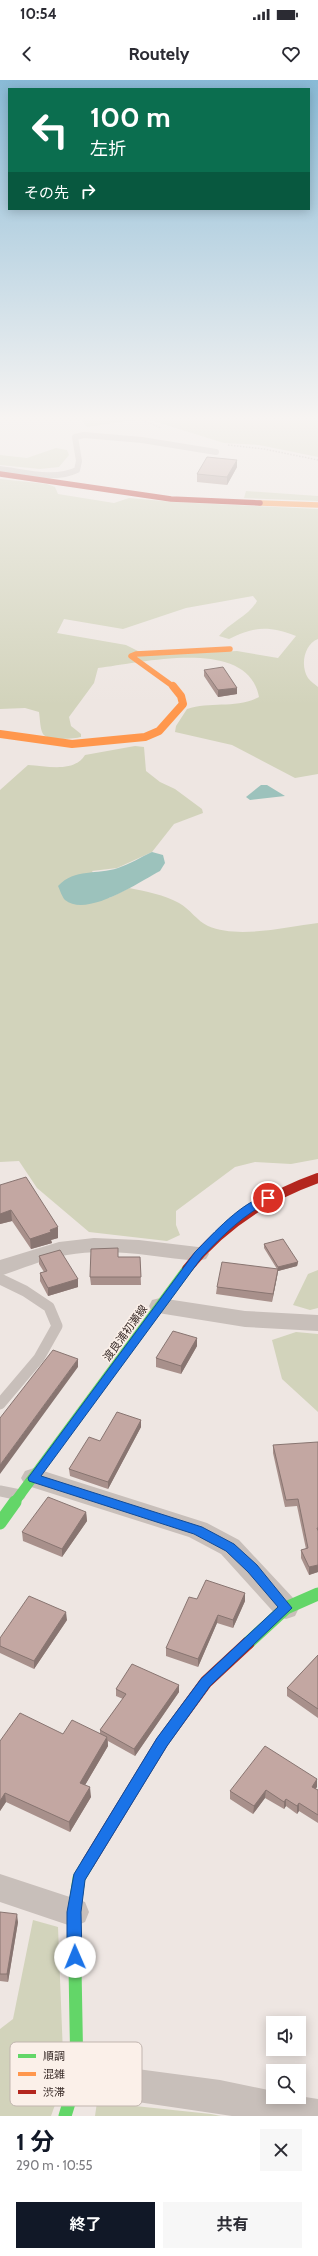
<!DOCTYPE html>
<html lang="ja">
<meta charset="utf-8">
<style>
body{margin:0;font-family:Cabin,"Noto Sans JP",sans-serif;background:#f7f7f7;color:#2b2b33;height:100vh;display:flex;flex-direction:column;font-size:15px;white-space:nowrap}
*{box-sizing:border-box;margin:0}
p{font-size:13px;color:#7c7c81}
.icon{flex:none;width:22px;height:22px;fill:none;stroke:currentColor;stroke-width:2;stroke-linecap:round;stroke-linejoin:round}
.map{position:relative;height:2036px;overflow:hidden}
.drawer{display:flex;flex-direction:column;background:#fff;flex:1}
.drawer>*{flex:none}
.guide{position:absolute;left:8px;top:8px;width:302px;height:122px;border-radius:0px;box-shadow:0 2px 10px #0003;background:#0b6e4f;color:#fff;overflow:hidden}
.buttons{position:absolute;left:266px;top:1936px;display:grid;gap:8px}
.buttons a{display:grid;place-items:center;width:40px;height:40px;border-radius:0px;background:#fff;box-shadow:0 2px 10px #0003;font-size:20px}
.pin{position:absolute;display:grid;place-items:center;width:34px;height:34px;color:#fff;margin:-17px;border:2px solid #fff;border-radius:50%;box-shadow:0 1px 4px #0007}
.me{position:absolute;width:44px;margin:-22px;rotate:359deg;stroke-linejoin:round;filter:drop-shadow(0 0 3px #0008)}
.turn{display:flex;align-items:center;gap:14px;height:84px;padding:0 16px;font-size:18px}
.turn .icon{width:52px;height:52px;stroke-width:2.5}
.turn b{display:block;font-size:28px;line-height:34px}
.then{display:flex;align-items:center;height:38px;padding:0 16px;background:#0003;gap:8px;font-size:15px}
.round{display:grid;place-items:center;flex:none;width:42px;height:42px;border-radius:0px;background:#f7f7f7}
.head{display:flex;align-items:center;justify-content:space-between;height:68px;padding:0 16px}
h1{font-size:24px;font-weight:700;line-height:30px;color:#111827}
.primary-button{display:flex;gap:8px;margin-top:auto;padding:8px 16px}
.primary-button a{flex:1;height:46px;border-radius:0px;background:#111827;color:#fff;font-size:16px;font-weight:700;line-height:46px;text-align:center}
.primary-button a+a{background:#f7f7f7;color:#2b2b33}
.status{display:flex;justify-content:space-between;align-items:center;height:28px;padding:0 20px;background:#fff;direction:ltr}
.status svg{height:11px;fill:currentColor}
header{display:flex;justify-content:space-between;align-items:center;height:52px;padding:0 16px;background:#fff;font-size:18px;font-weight:700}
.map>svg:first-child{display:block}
.green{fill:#d2d3bb;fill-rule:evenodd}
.water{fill:#9cc2bc}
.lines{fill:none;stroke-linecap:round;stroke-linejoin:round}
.path{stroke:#c0b7b3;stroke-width:1.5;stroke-dasharray:1.5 1.5;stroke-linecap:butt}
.lane-far1{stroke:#c8bfba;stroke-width:6}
.lane{stroke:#c8bfba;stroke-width:11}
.street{fill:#c8bfba;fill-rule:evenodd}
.fast-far1{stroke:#63d668;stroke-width:10}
.fast{stroke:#63d668;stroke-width:13}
.slow-far1{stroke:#ff974d;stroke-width:5.5}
.slow{stroke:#ff974d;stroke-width:8}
.jam-far2{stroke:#b3261e;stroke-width:5.5}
.jam-far1{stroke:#b3261e;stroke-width:10}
.jam{stroke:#b3261e;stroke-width:13}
.wall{fill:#a8908b}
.shaded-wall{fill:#887571}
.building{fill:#c3a7a2;stroke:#887571}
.route{fill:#1a73e8;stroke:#114b97}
.labels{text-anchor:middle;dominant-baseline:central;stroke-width:3;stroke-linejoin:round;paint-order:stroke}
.street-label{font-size:11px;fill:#392b28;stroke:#fbf0e9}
.key{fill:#fbf0e9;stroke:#c1b5af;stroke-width:1}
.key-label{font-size:11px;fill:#392b28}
</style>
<div class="status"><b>10:54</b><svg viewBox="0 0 49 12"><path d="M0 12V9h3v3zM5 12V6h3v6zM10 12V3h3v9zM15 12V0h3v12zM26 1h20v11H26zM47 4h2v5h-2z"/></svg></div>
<header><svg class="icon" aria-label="back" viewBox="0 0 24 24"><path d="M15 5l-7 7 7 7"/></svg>Routely<svg class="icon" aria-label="heart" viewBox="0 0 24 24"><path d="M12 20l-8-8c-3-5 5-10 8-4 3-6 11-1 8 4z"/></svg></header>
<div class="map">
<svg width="318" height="2036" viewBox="0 0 318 2036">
<rect width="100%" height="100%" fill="#eee6e2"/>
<path class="green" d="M81 340H134L87 347Z
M150 340H318V377L259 365 224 363Z
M56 368 67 370 69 375 59 387 40 389 0 385V375L27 378Z
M0 399 47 404 55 407 58 414 114 423 129 418 174 422 318 429V559C304 564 300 586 308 598 311 602 315 604 318 607V694L295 698 232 665 175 652 176 646 187 629C211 621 236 629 259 617 248 556 141 583 98 588L94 603 69 637 71 646 81 654V657C74 659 47 661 43 654 40 649 40 638 39 632L25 628 0 629ZM253 516 257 521C250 535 229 543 219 556L229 559C255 546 269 546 296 556L278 578 237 571 146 575 126 565 57 553 64 539 123 549 186 528Z
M246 411 318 416V421L244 418Z
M135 666 144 667 146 691 160 702 175 709 202 729 203 733 174 744 152 772 117 788 92 791 109 818 129 808C145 811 165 815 179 823 190 829 197 841 208 846 238 859 286 847 318 843V1079L291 1084 255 1082 235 1087 176 1131V1145L180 1155 167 1161 89 1152 37 1108 19 1081 0 1082V710L28 685C47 686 74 693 85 675Z
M318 1190V1228L310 1230 293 1225 308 1194Z
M296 1252 318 1254V1332L282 1299 272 1260Z
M33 1840 58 1847 64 2000 51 2036H0V1949L13 1939Z
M97 2022 211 2034 221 2036H95Z"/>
<path class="water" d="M261 705H267L285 716 250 720 246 717Z
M152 772 163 775 165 783 160 791C139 802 87 838 65 820 62 817 60 810 58 806 75 788 97 795 118 788 130 784 141 777 152 772Z"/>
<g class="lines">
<path class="path" d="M142 340 161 348
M228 365 264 369 318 380"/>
<path class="lane-far1" d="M0 389C24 392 54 401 77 390L79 381 75 357 84 355 142 360 216 372"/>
<path class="lane" d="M0 1199 25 1211 49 1227 57 1246 39 1278 0 1324
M0 1411 20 1415"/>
<path class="street" d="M94 1158 139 1160 198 1167 206 1169 209 1174 206 1179 198 1181C155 1177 110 1167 67 1175 44 1179 22 1189 0 1196V1180L59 1162Z
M160 1218 245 1231 318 1235V1251L245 1247 152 1232 149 1226 152 1220Z
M34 1388 207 1443 239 1460 295 1520 299 1528 295 1536 286 1539 277 1536 221 1474 189 1457 25 1405 21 1398 25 1391Z
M0 1794 85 1822 89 1832 85 1842 74 1847 0 1822Z
M77 1981 220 2000 273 2011V2017L299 2016 318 2019V2036H232L77 2013 65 2009 61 1997 65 1985Z"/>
<path class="fast-far1" d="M14 1423 187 1189"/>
<path class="fast" d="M0 1443 15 1422
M248 1563 286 1528 318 1514
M65 2036 77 1997 74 1832 79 1798 88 1783"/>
<path class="slow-far1" d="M260 423 318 425
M174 607 131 576 136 574 230 569"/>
<path class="slow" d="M0 654 72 664 145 657 159 651 183 624 181 616 173 606"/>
<path class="jam-far2" d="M0 394 171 419 260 423"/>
<path class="jam-far1" d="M187 1189C222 1145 265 1117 318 1098"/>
<path class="jam" d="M88 1783 162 1662 206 1602 248 1563"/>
</g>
<path class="wall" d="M237 387 227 405 197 402V394Z
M204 590 237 614 218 617 204 596Z
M0 1105 58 1158 51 1160 52 1163 31 1169 12 1141 0 1144Z
M264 1164 298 1182 297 1186 278 1191 277 1197 272 1222 216 1214 217 1207 277 1189 264 1168Z
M39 1176 78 1199V1207L48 1216 40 1201V1193L44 1192 39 1184Z
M118 1177H140L141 1205H91L90 1197Z
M197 1258V1266L181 1294 156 1287V1278Z
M141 1340V1347L108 1409 70 1396 69 1389 100 1361Z
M318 1364V1492L309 1495 301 1478V1470L306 1469 297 1426 285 1427 273 1373V1365Z
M86 1432 87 1441 62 1477 23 1461 22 1452Z
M245 1513V1521L233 1548 217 1543 198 1587 166 1576V1568L197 1519Z
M67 1540 34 1589 0 1573V1558Z
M318 1575V1638L287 1616V1608Z
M179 1605V1612L135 1676 108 1661V1666L85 1705 91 1717 70 1752 6 1722 0 1731V1661L63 1654 100 1653V1650L123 1619 116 1616V1609Z
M317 1699V1707L315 1709 318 1710V1743L299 1731 297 1734 286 1726 284 1729 265 1718 253 1734 230 1719V1711Z
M0 1832 18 1842 8 1902 0 1901Z"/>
<path class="shaded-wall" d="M237 380V387L227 405V397Z
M237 608V614L218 617V610Z
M11 1130 12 1141 0 1144V1134Z
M58 1147V1158L51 1160 52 1163 31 1169 30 1159 50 1150Z
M298 1182 297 1186 278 1191V1187Z
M278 1189 277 1197 272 1222 273 1214Z
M78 1199V1207L48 1216V1208Z
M197 1258V1266L181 1294V1286Z
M78 1279V1287L0 1394V1385Z
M141 1340V1347L108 1409V1402Z
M86 1432 87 1441 62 1477V1469Z
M318 1485V1492L309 1495V1487Z
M245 1513V1521L233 1548V1540Z
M66 1532 67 1540 34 1589V1581Z
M218 1535 217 1543 198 1587V1579Z
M179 1605V1612L135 1676 134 1669Z
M107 1657 108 1666 81 1712 80 1703Z
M317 1699V1707L311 1714 312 1707Z
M90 1707 91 1717 70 1752 69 1742Z
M266 1710 265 1718 253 1734 254 1726Z
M5 1713 6 1722 0 1731V1721Z
M286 1719V1726L284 1729V1722Z
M299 1723V1731L297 1734V1726Z
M17 1834 18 1842 8 1902 7 1894Z"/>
<path class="building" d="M207 377 237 380 227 397 197 394Z
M223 587 237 608 218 610 204 590Z
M26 1097 58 1147 50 1150 51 1152 30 1159 11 1130 0 1134V1105Z
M283 1159 298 1182 278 1187 264 1164Z
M118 1168V1177H140L141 1197H90L91 1169Z
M60 1170 78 1199 48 1208 40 1193 47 1191 39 1176Z
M222 1182 278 1189 273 1214 217 1207Z
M173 1251 197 1258 181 1286 156 1278Z
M53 1270 78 1279 0 1385V1338Z
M117 1332 141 1340 108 1402 69 1389 89 1357 100 1361Z
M318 1362V1448H317L318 1451V1485L309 1487 301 1470 308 1468 298 1419 286 1420 273 1365Z
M48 1417 86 1432 62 1469 22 1452Z
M206 1500 245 1513 233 1540 218 1535 198 1579 166 1568 189 1517 197 1519Z
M29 1516 66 1532 34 1581 0 1566V1558Z
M318 1575V1629L287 1608Z
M132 1584 179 1605 134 1669 100 1650 126 1614 116 1609Z
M20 1633 63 1654 72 1640 107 1657 80 1703 90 1707 69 1742 5 1713 0 1721V1661Z
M265 1666 317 1699 312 1707 318 1710V1735L299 1723 297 1726 286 1719 284 1722 266 1710 254 1726 230 1711Z
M0 1832 17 1834 7 1894H0Z"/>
<linearGradient id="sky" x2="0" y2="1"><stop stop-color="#89bad6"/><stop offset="0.54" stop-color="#f7f4f2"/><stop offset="1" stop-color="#f7f4f2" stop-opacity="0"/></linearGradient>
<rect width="318" height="625" fill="url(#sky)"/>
<path class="route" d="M268 1115 272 1116V1120C244 1134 223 1155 202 1177L41 1396 202 1447 234 1464 257 1485 292 1528 210 1606 167 1666 85 1800 81 1832 82 1877 80 1882 75 1884 70 1882 67 1877V1832L74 1794 157 1658 201 1599 278 1527 248 1492 226 1471 194 1454 29 1401 28 1398 195 1172C214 1153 241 1122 268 1115Z"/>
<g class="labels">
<g class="street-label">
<text transform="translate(125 1253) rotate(-54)">渡良浦初瀬線</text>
</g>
</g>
<rect x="10" y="1962" width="132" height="64" rx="6" class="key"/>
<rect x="18" y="1974" width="18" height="4" fill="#63d668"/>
<rect x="18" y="1992" width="18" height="4" fill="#ff974d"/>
<rect x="18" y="2010" width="18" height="4" fill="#b3261e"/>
<g class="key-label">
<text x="43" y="1980">順調</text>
<text x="43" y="1998">混雑</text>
<text x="43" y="2016">渋滞</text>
</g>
</svg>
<div class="buttons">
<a><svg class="icon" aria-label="sound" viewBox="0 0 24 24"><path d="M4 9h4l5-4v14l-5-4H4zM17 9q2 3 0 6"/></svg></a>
<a><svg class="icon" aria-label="search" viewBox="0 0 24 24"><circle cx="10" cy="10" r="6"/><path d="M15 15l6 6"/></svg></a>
</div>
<div class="pin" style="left:268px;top:1118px;background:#d93025"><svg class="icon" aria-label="arrive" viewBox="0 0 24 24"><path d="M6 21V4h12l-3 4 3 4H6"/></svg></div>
<svg class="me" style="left:75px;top:1877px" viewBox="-20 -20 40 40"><circle r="19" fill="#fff"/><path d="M0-13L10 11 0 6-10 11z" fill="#1a73e8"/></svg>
<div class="guide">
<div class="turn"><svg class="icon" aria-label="left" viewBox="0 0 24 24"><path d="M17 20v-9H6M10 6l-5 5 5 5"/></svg><div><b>100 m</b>左折</div></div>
<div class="then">その先<svg class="icon" aria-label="right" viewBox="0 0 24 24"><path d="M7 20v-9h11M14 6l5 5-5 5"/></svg></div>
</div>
</div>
<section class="drawer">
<div class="head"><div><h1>1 分</h1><p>290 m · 10:55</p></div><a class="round"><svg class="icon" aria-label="close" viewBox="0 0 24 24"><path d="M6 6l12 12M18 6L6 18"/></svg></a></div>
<div class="primary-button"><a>終了</a><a>共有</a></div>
</section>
